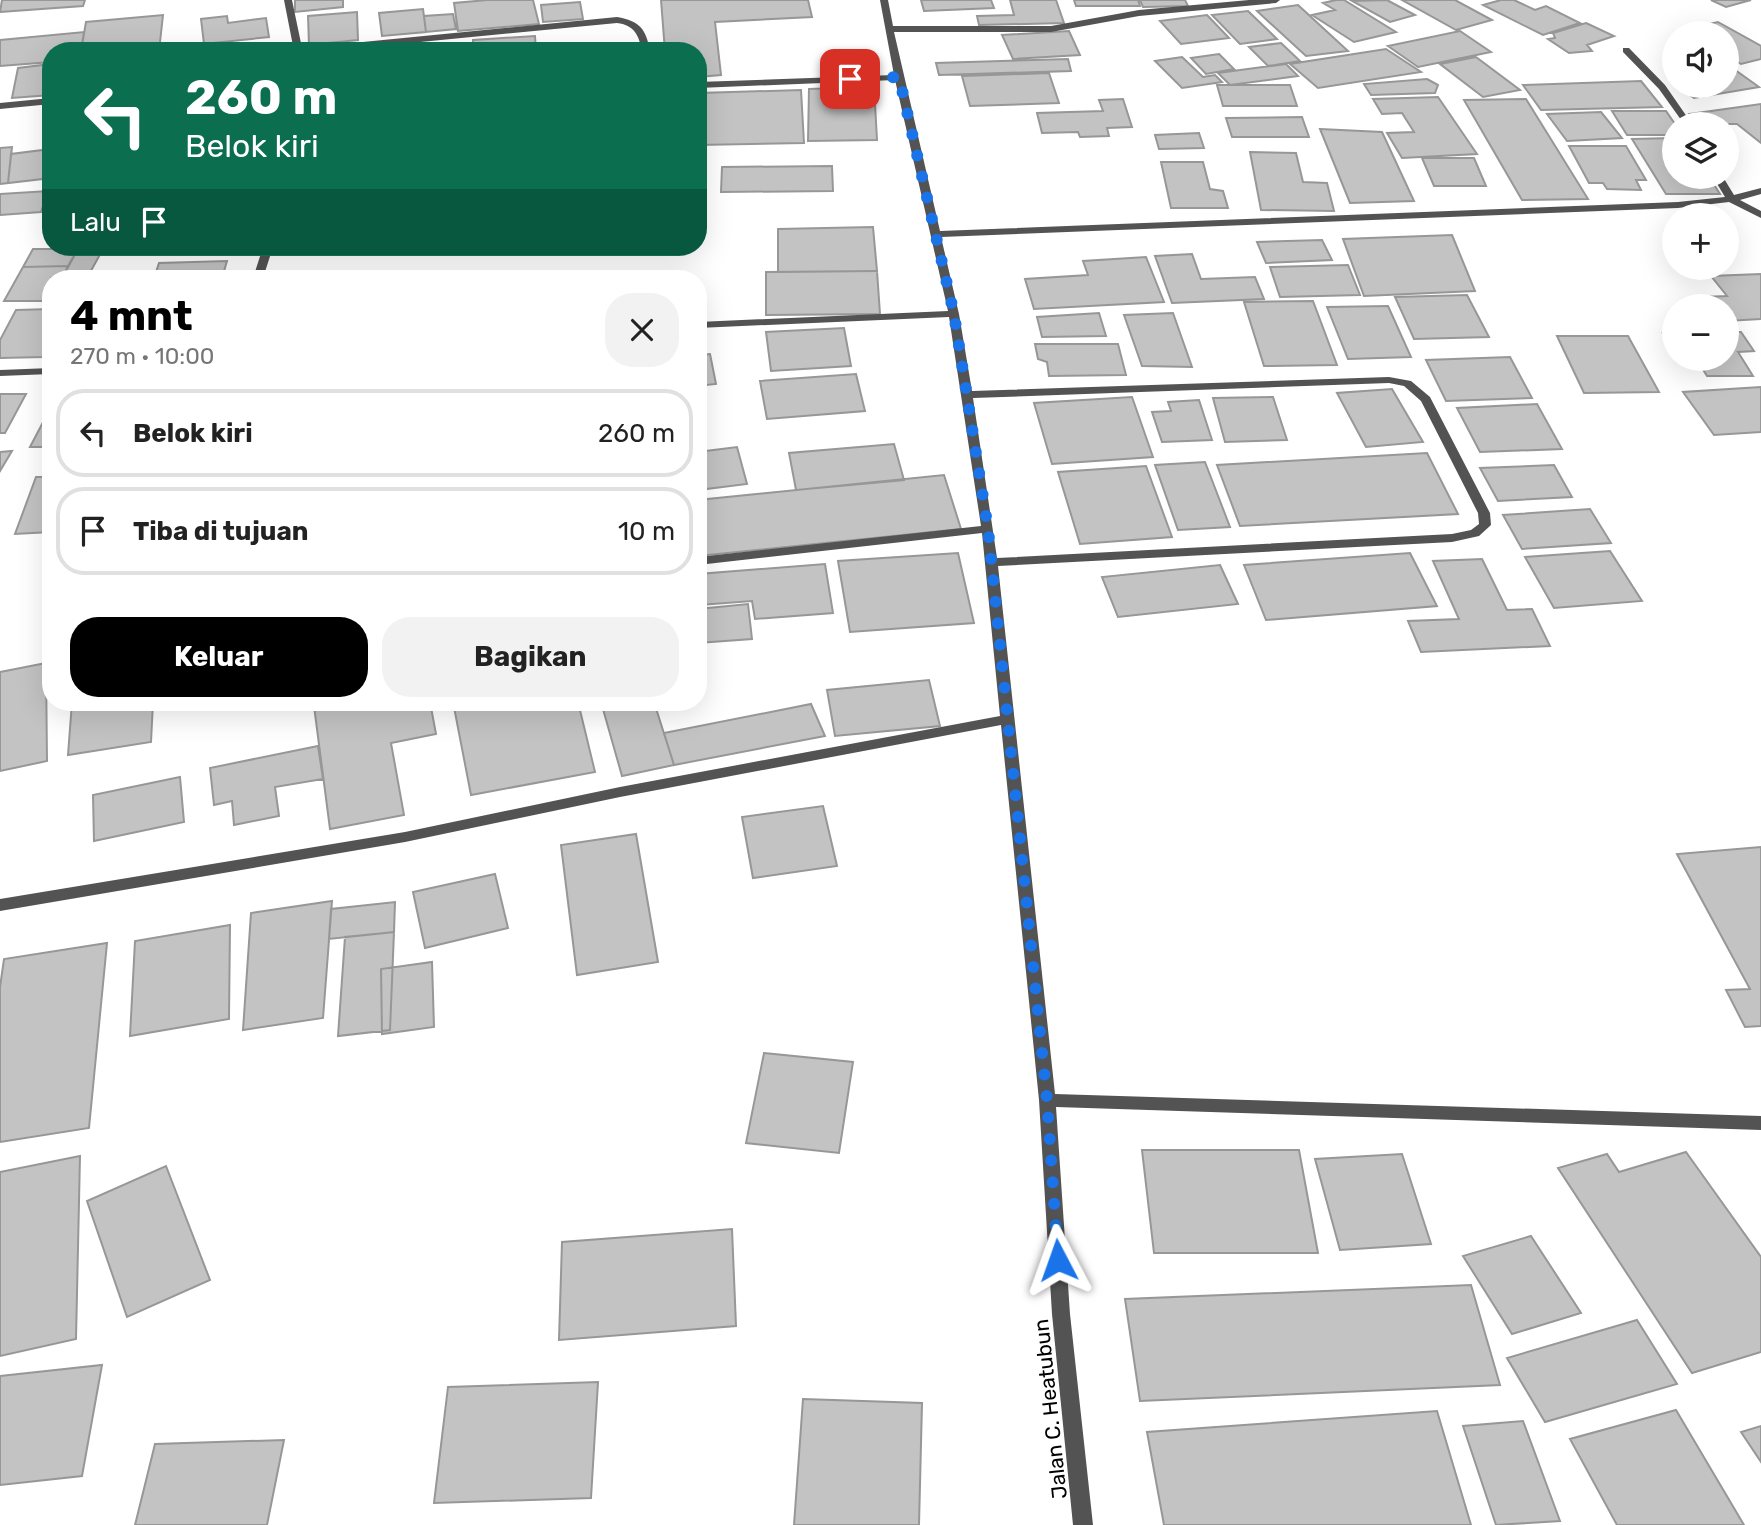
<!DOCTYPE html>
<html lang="id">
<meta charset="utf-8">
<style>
body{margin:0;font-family:Rubik,sans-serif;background:#f2f2f2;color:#222;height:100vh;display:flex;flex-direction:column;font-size:26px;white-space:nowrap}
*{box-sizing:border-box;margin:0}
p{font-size:23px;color:#767676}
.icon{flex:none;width:38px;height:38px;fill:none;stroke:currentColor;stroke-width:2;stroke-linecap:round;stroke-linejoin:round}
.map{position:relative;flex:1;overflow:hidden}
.side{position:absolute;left:42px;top:270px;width:665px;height:441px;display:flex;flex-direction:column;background:#fff;border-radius:28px;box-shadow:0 7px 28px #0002}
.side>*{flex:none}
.banner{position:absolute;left:42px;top:42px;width:665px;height:214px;border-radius:28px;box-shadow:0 7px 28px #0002;background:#0b6e4f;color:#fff;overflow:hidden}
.tools{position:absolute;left:1662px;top:21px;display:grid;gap:14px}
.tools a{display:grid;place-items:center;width:77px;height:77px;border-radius:50%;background:#fff;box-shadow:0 7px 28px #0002;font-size:35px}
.pin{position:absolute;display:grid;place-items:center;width:60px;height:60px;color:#fff;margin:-30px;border-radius:14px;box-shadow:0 4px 10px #0006}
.me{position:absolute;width:77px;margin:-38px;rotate:356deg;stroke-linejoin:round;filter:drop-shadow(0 0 5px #0008)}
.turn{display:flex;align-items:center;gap:24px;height:147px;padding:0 28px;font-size:32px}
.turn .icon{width:91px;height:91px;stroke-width:2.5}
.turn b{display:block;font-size:49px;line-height:60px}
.then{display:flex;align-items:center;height:66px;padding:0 28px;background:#0003;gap:14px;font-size:26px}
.round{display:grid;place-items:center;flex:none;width:74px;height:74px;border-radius:28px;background:#f2f2f2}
.head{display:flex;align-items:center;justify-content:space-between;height:119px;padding:0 28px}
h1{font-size:42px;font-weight:700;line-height:52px;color:#000}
.button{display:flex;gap:14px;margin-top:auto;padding:14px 28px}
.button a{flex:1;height:80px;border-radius:28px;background:#000;color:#fff;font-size:28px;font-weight:700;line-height:80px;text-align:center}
.button a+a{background:#f2f2f2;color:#222}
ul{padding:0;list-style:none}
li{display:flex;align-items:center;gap:21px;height:88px;margin:0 14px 10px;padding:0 14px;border:4px solid #e0e0e0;border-radius:28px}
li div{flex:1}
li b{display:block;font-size:26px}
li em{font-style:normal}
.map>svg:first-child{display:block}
.building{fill:#c3c3c3;stroke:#979797;stroke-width:2}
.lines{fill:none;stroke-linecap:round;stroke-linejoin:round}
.street{fill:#535353;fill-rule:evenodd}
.route{stroke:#1a73e8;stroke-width:12;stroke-dasharray:0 21.6}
.labels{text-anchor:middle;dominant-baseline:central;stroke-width:5;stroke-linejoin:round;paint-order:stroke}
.street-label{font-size:21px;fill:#000;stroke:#fff}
</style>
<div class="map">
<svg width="1761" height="1525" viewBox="0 0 1761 1525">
<rect width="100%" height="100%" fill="#fff"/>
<path class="building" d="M2 0H85L83 6 0 12Z
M295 0H343V7L295 12Z
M487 0H533L539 24 458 31 454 3Z
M661 0H808L812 17 715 22 721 75 698 77V51H665Z
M921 0H991L994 8 924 11Z
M1010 0H1056L1064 23 979 25 977 16 1014 15Z
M1074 0H1138L1140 6H1076Z
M1140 0H1185L1188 6 1143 7Z
M1336 0H1344L1396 32 1354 42 1312 15 1335 10 1323 3Z
M1387 0 1415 15 1390 22 1352 1Z
M1402 0H1455L1492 20 1456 30Z
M1501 0H1514L1535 10 1546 6 1580 23 1543 35 1483 5Z
M1711 0H1751L1726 7Z
M580 2 583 19 543 22 541 5Z
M1298 5 1348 51 1306 56 1257 11Z
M423 9 426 32 382 36 379 13Z
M1248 11 1277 39 1240 44 1212 15Z
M357 12 358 40 309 45 308 16Z
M453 14 456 29 426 32 424 16Z
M163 15 159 51H81L86 22Z
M1207 15 1229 38 1181 44 1160 21Z
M227 16 228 23 266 18 269 37 204 44 201 19Z
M1718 22 1761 46V59L1741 64 1727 56V33H1687L1682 30Z
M1586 23 1614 36 1587 45 1592 51 1569 53 1548 39 1555 38 1553 33Z
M1069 31 1080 55 1013 59 1002 35Z
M1460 31 1491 52 1418 67 1388 46Z
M84 32 81 51H51V62L0 66V40Z
M535 36 536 51H473V40Z
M1281 43 1300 61 1268 66 1249 47Z
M429 44 430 51H385V48Z
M1386 49 1421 72 1318 88 1290 64Z
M1219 54 1234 69 1206 74 1191 58Z
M1182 57 1203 77 1215 75 1222 82 1182 88 1155 61Z
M1476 57 1520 90 1483 97 1440 64Z
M1068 59 1071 71 939 75 936 63Z
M51 64V95L12 98 18 68Z
M1286 64 1298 76 1230 85 1218 73Z
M1731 67 1759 87 1694 98 1678 86H1727V68Z
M1049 73 1059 103 970 106 962 76Z
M1427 79 1438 85 1435 93 1371 95 1364 84Z
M1641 81 1662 107 1541 110 1523 85Z
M1217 85H1290L1297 106H1223Z
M838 88V105L875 104 877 140 808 141 809 89Z
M801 90 804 143 698 145 699 93Z
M1438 97 1477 154 1402 158 1387 133 1414 132 1402 113 1382 114 1373 99Z
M1123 99 1132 127 1107 128 1109 136 1080 137 1078 132 1042 133 1037 113 1103 111 1099 100Z
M1526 99 1588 199 1522 200 1464 100Z
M1761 104V143L1737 124H1702L1690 114Z
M1612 111H1666L1675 124V135H1627Z
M1601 112 1622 138 1567 141 1547 114Z
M1302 117 1309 137H1232L1226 118Z
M1320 129 1382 132 1414 201 1350 203Z
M1199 133 1204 148 1159 149 1155 135Z
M1675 138V177H1709L1720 194H1666L1632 139Z
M1569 146H1626L1646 180H1636L1641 190 1607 189 1603 183H1589Z
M12 147 8 183 0 184V148Z
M51 149V178L8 183 11 154Z
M1250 152 1296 153 1303 182 1327 183 1334 211 1261 210Z
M1422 158H1474L1486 186H1434Z
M1161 162H1203L1210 189 1223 191 1228 208H1171Z
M832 166 833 191 721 192 722 167Z
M48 191 41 212 0 215V194Z
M873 227 877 271 778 272V229Z
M1452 235 1475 291 1364 296 1343 239Z
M1322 240 1332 260 1266 263 1257 242Z
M33 249H78L68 266 23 267Z
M78 249H103L87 278H62Z
M1192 254 1201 279 1255 277 1264 299 1172 303 1155 256Z
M1146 257 1164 302 1034 309 1025 279 1088 275 1083 261Z
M227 261 222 278H154L159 263Z
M1348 265 1360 295 1280 297 1270 267Z
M68 266 62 278H51L50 301H4L23 267Z
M145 271 142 278H98L101 273Z
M877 271 880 314 766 315V272Z
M1761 274V319L1727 321V306H1710L1703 297 1727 296 1711 276Z
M1467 295 1489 337 1414 339 1395 297Z
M1313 301 1337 365 1264 366 1244 302Z
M1388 306 1411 357 1348 359 1327 307Z
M51 309V343L44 357 0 358V340L16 310Z
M1099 313 1106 336 1042 337 1037 317Z
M1173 313 1192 367 1142 366 1124 315Z
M844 328 851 366 771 371 766 332Z
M1727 332H1741L1754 351 1738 352 1753 376H1707L1699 363H1681L1678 359H1727Z
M1663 333H1675V353Z
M1557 336H1628L1659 392 1584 393Z
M1035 344H1118L1126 375 1049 376 1047 362 1038 359Z
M710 354 716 384 698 386V355Z
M1510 357 1532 398 1446 401 1426 360Z
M856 374 865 411 767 419 760 381Z
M1761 387V432L1714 435 1683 392Z
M1392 389 1423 442 1366 447 1337 393Z
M0 394H26L5 433H0Z
M1132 397 1153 457 1052 464 1034 403Z
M1273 397 1287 440 1225 442 1213 398Z
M1199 400 1212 440 1162 442 1152 412 1171 411 1168 402Z
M1537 404 1562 449 1480 452 1457 408Z
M51 407V447H30Z
M894 444 904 480 796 490 789 453Z
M737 447 747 484 698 490V452Z
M12 451 0 471V452Z
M1427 453 1458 514 1240 526 1217 465Z
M1205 462 1230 527 1178 530 1155 465Z
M1554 465 1572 497 1498 501 1480 468Z
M1146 466 1172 537 1080 544 1058 472Z
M944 475 961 529 698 556V500Z
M36 477H51V532L15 534Z
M1590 509 1611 543 1522 549 1503 515Z
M1610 551 1642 601 1554 608 1525 557Z
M958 553 974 623 850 632 838 561Z
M1410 553 1437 606 1266 620 1244 565Z
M1482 559 1507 610 1532 609 1550 646 1421 652 1408 621 1459 619 1433 561Z
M825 564 833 613 755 619 752 601 700 605 698 574Z
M1220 565 1238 604 1118 617 1102 577Z
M748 604 752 639 698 643V609Z
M46 663 47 761 0 771V672Z
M929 680 940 726 835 736 827 690Z
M72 702H153L151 742 68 755Z
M338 702H430L436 734 391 743 404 815 330 829 314 706Z
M453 702H578L595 772 471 795Z
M601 702H654L674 765 622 776Z
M811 704 825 736 674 765 664 733Z
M318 746 323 779 275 787 279 816 234 825 232 801 214 805 210 768Z
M180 777 184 822 94 841 93 795Z
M823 806 837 866 753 878 742 817Z
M636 834 658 962 577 975 561 845Z
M1761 847V1026L1745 1027 1726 990 1750 989 1677 854Z
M495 874 508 928 425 948 413 892Z
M332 901 323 1018 243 1030 251 913Z
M395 902 394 932 329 939 331 909Z
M230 925 229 1019 130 1036 135 941Z
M394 932 390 1030 338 1036 345 937Z
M107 943 89 1128 0 1142V987L4 959Z
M432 962 434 1027 382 1034 381 969Z
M764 1053 853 1062 839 1153 746 1143Z
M1142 1150H1299L1318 1253H1154Z
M1686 1152 1761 1257V1352L1692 1373 1558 1168 1607 1154 1619 1172Z
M1402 1154 1431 1244 1340 1250 1315 1159Z
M80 1156 76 1339 0 1356V1172Z
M166 1166 210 1280 127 1317 87 1201Z
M732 1229 736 1326 559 1340 562 1242Z
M1531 1236 1581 1313 1512 1334 1463 1256Z
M1471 1285 1500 1385 1140 1401 1125 1299Z
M1637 1320 1677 1384 1545 1422 1507 1358Z
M102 1365 82 1476 0 1485V1376Z
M598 1382 591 1498 434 1503 448 1387Z
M803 1399 922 1403 919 1525H794Z
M1676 1410 1744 1525H1617L1570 1439Z
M1437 1411 1471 1525H1164L1147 1432Z
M1523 1421 1560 1521 1496 1525 1463 1426Z
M1761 1426V1462L1741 1432Z
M284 1440 267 1525H135L155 1444Z"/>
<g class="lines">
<path class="street" d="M284 0H292L302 48 617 17C640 21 646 29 650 51H642C639 35 634 25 617 23L328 51H294Z
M880 0H888L893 26H1051L1139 10 1249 0H1280L1276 3 1139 16 1051 32H894L940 231 1678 202 1725 197 1713 177H1723L1734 195 1761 188V194L1740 200 1761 211V218L1729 202 1678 208 941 237 959 314 972 391 1389 377 1411 381 1430 397 1490 513 1491 525 1479 536 1452 542 998 566 1055 1094 1761 1116V1130L1056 1107 1070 1314 1093 1525H1073L1052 1314 1039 1100 1001 725 620 797 405 842 0 911V899L405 832 620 787 1000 716 982 533 698 565V557L981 526 949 317 698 328V322L948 311 895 80 698 88V82L894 75ZM1389 383 1404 386 1421 401 1478 513 1479 524 1471 530 1452 534 997 558 973 398Z
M1623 48H1629L1665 85 1692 124H1684L1659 89 1623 52Z
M51 98V104L0 109V103Z
M263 247H273L263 278H253Z
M51 368V374L0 376V370Z"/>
</g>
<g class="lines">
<path class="route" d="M850 79 899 77 954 314 988 529 1047 1100 1058 1260"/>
</g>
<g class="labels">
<g class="street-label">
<text transform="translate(1050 1409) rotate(-96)">Jalan C. Heatubun</text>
</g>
</g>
</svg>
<div class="tools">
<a><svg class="icon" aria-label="sound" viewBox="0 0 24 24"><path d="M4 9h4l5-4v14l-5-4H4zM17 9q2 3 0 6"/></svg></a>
<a><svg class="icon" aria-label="layers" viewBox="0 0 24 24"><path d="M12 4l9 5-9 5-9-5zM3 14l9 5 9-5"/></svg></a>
<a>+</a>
<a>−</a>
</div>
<div class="pin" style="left:850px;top:79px;background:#d93025"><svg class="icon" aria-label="arrive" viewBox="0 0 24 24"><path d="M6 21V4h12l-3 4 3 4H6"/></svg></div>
<svg class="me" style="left:1058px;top:1260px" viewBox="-20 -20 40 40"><path d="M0-17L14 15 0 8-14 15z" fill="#1a73e8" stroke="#fff" stroke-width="4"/></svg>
<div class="banner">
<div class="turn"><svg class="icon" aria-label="left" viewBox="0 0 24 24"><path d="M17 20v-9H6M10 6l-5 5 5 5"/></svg><div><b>260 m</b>Belok kiri</div></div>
<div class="then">Lalu<svg class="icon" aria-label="arrive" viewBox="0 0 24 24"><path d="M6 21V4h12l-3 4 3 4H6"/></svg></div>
</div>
<section class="side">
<div class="head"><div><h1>4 mnt</h1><p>270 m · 10:00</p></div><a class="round"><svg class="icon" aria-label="close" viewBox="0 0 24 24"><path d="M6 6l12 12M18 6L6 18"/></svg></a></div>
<ul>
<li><svg class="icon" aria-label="left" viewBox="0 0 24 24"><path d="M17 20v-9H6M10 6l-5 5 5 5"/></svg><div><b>Belok kiri</b></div><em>260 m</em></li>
<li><svg class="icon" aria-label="arrive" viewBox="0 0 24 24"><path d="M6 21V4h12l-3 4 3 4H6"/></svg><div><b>Tiba di tujuan</b></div><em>10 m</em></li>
</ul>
<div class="button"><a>Keluar</a><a>Bagikan</a></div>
</section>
</div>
